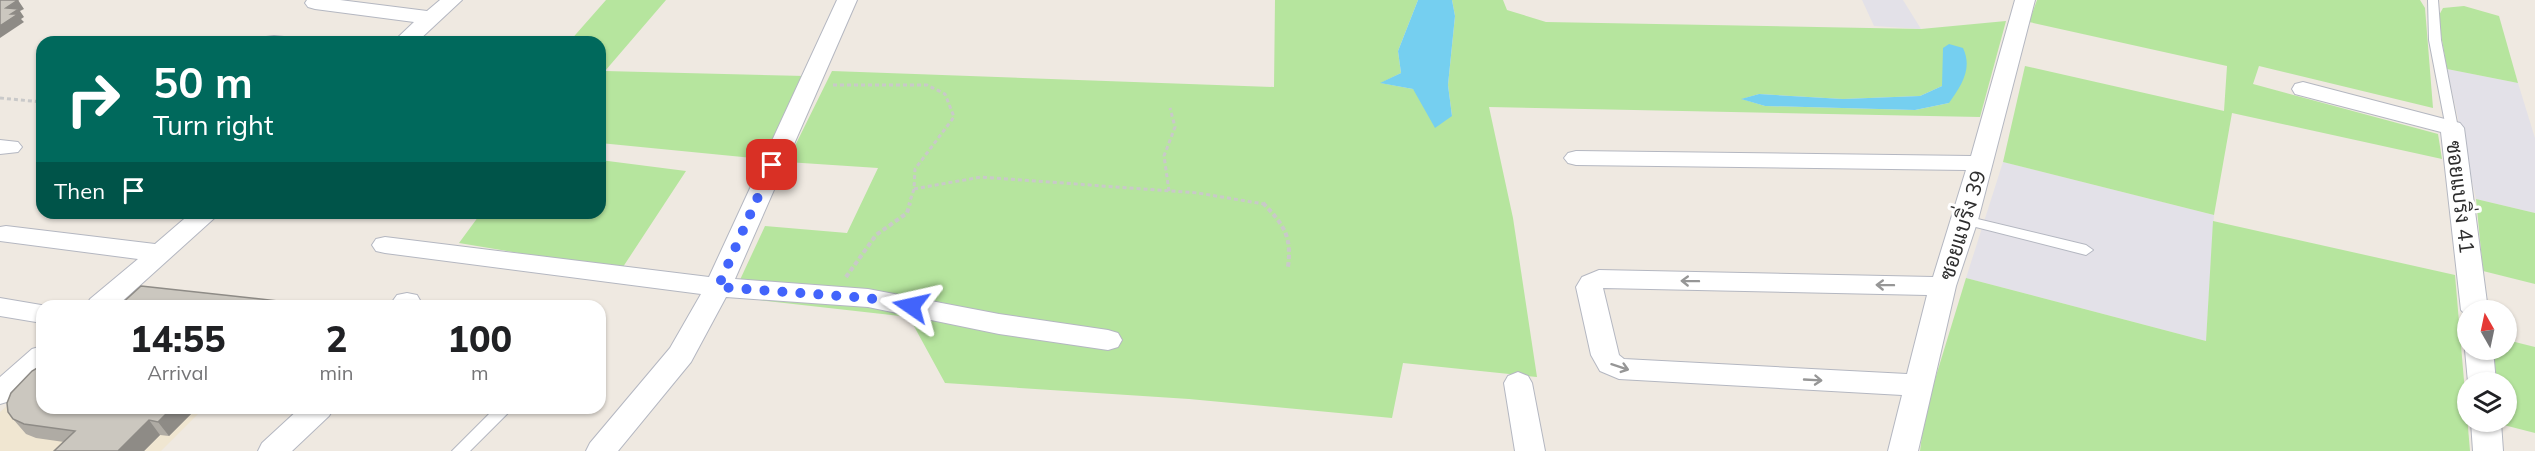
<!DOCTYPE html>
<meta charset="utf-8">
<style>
body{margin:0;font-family:Mulish,Sarabun,sans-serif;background:#f6f6f6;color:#202124;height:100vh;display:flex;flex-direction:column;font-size:22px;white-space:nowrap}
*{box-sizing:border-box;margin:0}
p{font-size:20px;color:#757577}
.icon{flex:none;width:33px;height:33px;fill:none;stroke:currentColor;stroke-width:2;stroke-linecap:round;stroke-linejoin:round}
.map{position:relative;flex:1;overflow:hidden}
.panel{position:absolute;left:36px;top:300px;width:570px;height:114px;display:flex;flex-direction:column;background:#fff;border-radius:18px;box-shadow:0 2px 4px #0004}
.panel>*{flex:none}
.top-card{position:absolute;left:36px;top:36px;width:570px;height:183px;border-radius:18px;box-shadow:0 2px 4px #0004;background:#00695c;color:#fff;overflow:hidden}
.needle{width:39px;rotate:351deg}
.controls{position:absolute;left:2457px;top:300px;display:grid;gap:12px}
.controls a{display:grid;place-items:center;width:60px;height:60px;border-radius:50%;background:#fff;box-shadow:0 2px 4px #0004;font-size:30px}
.pin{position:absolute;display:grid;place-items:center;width:51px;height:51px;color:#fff;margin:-26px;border-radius:12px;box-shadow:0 3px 9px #0006}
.me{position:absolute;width:66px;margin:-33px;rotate:281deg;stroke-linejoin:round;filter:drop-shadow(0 0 4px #0008)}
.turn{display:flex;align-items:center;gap:21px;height:126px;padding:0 18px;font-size:27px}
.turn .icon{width:78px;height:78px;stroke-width:2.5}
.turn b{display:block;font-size:42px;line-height:51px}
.then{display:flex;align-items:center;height:57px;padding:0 18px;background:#0003;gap:12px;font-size:22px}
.eta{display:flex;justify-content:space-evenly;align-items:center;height:102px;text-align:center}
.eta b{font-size:36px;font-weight:800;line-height:42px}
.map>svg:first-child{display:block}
.industrial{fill:#e3e1e8}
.education{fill:#f0e6d1}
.green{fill:#b6e59e;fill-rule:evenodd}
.water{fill:#75cff0}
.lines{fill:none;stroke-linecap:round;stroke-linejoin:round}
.lane-casing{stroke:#b4b7c1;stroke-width:2}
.street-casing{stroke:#b4b7c1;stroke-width:2}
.path-far1{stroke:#c9c9c9;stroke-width:3;stroke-dasharray:4 3;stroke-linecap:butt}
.path{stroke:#c9c9c9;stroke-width:4;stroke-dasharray:4.5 3;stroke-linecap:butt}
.lane{fill:#fff;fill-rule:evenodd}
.street{fill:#fff;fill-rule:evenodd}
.wall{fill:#afaba4}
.shaded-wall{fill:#8e8b86}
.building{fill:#cbc7bf;stroke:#8e8b86;stroke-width:1.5}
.oneway{stroke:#969696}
.route{stroke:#4264fb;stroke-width:10;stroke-dasharray:0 18}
.labels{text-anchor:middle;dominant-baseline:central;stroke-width:6;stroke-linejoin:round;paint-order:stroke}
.street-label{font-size:21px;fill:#2e2e2e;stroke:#fff}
</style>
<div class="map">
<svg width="2535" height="451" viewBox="0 0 2535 451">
<rect width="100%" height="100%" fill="#efe9e1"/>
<path class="industrial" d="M1862 0H1903L1921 29 1874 26Z
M2447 69 2518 83 2535 138V213L2476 199Z
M2003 162 2214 215 2206 341 1966 278Z"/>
<path class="education" d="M42 375V408H204L161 451H0V412Z"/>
<path class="green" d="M606 0H666L605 71 805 76 763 159 600 143V42H569Z
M1275 0H1418L1398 51 1401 73 1381 83 1413 89 1452 116 1448 85 1455 16 1452 0H1503L1507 10 1546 22 1921 29 2006 21 1980 117 1489 107 1513 218 1537 377 1403 363 1392 418 1189 399 945 383 909 317 732 297 765 226 847 233 878 168 787 162 832 71 1274 87ZM1942 86 1949 103 1915 110 1765 106 1742 99 1759 94 1843 99 1920 96Z
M2037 0H2420L2425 8 2433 108 2259 66 2253 84 2438 134 2442 159 2232 113 2214 215 2003 162 2025 66 2224 111 2227 66 2029 22Z
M2464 6 2499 16 2518 83 2447 69 2438 17 2443 8Z
M600 160 686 171 621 270 459 243 481 213H600Z
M2476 199 2535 213V284L2483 271Z
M2213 221 2455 275 2470 451H1920L1925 412 1966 278 2206 341Z
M2507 340 2535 347V433L2492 422H2506V382H2489L2487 350H2506Z"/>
<path class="water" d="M1418 0H1452L1455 16 1448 85 1452 116 1435 128 1413 89 1380 83 1401 73 1398 51Z
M1949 44 1963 48C1973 69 1961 86 1949 103L1915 110 1765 106 1741 99 1759 94 1843 99 1920 96 1942 86 1943 48Z"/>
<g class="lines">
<defs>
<path id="lane" d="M2428 0H2438L2441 40 2458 128 2452 132 2446 128 2429 40Z
M1965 216 2086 245 2093 250 2086 255 1960 223 1958 220 1960 217Z
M495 408H513L470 451H452Z"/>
<path id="street" d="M307 0H340L427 11 440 0H462L417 42H393L414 22 315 9 308 7 305 3Z
M837 0H857L735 279 868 289 999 314 1108 330 1118 333 1122 340 1118 347 1108 350 999 334 868 307 726 297 691 362 618 451H586L590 443 670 348 701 294 385 253 376 251 372 245 376 239 385 237 709 277Z
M2015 0H2035L1978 220 1956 286 1918 451H1888L1902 395 1619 379 1600 371 1591 355 1576 287 1582 277 1599 270 1933 277 1966 170 1576 165 1568 163 1564 158 1568 153 1576 151 1971 156ZM1603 288 1927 295 1907 374 1624 359 1619 355Z
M274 36 284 37 287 42H263L266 37Z
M2303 82 2460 123 2464 128 2488 310H2468V317L2461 310 2441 132 2295 94 2292 89 2295 84Z
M0 140 18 142 22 147 18 152 0 154Z
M191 213H220L117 306H86L90 299 138 259 0 241V227L6 226 155 244Z
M407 293 417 295 421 302 418 306H389L397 295Z
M0 298 47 306H42V323L0 316Z
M42 346V372L10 401 0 404V377L32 349Z
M2468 346V350H2493L2496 382H2468L2465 350Z
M1518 372 1528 376 1532 383 1545 451H1515L1504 383 1508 376Z
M300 408H334L329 416 292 451H258L262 443Z
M2471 422H2501L2503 451H2473Z"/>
</defs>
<use href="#lane" class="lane-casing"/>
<use href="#street" class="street-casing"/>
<path class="path-far1" d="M833 85H927L945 94 954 117 915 169 914 189 909 204
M0 98 42 102
M914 189 981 177 1198 193 1264 204
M1169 191 1164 156 1175 127 1170 108"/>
<path class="path" d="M1263 203C1284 225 1292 236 1288 267
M846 277 876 235 907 213 910 203"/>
<use href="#lane" class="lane"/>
<use href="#street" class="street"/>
</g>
<path class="wall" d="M197 408 169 436 160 435 144 451H54L64 442 36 438 26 434 13 419Z"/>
<path class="shaded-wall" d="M18 0 24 9 20 11 24 17 21 19 24 22 0 38V26L6 8Z
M279 301 282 306H275Z
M172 408H197L169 436 158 422Z
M149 420 160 435 144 451H118Z"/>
<path class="building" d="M0 0H18L6 8 19 9 11 14H18L0 26Z
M141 286 279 301 275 306H119Z
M42 365V408H172L158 422 149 420 118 451H54L75 431 24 424 13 419 8 412 7 403 11 393 32 371Z"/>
<defs><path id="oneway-shaft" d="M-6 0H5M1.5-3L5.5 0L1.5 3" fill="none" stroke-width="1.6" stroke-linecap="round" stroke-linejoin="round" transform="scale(1.5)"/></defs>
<g class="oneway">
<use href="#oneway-shaft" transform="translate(1690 281) rotate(-179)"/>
<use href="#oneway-shaft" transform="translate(1885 285) rotate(-179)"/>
<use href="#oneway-shaft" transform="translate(1620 367) rotate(18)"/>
<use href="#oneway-shaft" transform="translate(1813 380) rotate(3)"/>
</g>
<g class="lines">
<path class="route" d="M772 165 718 287 868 298 911 306"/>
</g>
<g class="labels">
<g class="street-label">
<text transform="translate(2461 197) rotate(83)">ซอยแบริ่ง 41</text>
<text transform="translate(1962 225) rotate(-73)">ซอยแบริ่ง 39</text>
</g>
</g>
</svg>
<div class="controls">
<a><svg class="needle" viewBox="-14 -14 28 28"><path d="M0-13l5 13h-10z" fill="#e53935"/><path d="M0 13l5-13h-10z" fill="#757577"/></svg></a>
<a><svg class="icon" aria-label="layers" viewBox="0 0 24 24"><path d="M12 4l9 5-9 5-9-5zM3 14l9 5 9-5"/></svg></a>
</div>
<div class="pin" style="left:772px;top:165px;background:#d93025"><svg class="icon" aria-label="arrive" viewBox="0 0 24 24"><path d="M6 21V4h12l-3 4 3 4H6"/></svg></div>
<svg class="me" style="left:911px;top:306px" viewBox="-20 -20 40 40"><path d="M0-17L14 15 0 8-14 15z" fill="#4264fb" stroke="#fff" stroke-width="4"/></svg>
<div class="top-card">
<div class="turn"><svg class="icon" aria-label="right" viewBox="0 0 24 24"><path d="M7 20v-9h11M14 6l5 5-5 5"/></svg><div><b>50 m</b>Turn right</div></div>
<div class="then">Then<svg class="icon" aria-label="arrive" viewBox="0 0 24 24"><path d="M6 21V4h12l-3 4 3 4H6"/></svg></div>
</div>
<section class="panel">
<div class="eta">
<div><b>14:55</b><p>Arrival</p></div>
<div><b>2</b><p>min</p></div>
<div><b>100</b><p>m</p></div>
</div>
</section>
</div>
